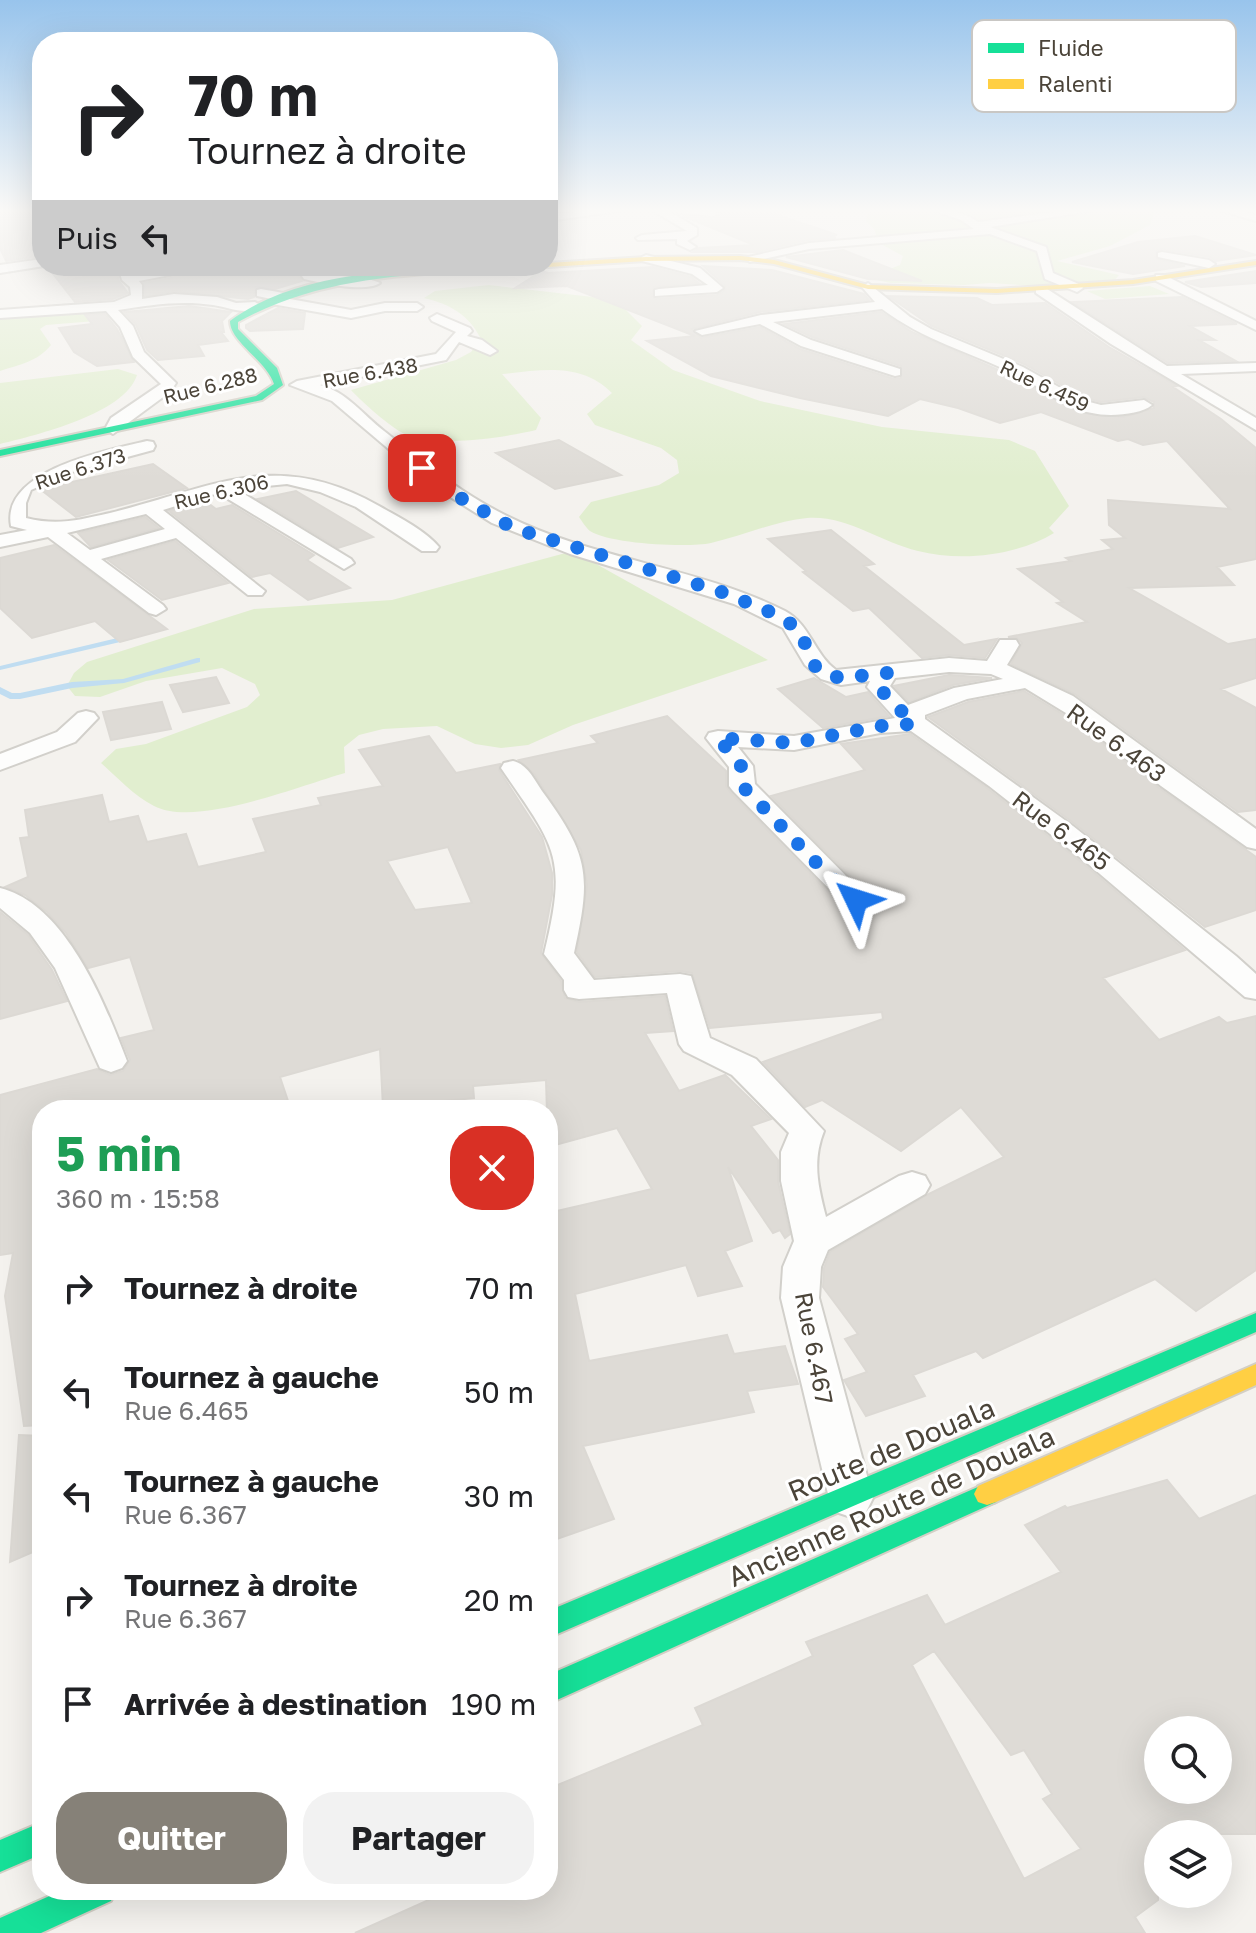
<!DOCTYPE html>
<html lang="fr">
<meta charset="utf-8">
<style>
body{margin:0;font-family:"Golos Text",sans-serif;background:#f2f2f2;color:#202124;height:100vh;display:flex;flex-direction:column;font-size:30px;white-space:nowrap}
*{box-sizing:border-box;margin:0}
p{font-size:26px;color:#757577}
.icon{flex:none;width:44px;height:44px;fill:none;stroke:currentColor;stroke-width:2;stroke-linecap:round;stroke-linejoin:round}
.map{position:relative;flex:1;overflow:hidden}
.panel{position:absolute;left:32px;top:1100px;width:526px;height:800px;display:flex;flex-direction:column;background:#fff;border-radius:32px;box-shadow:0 8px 32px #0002}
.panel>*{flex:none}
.top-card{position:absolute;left:32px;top:32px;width:526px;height:244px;border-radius:32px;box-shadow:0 8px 32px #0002;background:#fff;color:#202124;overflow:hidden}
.fabs{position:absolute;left:1144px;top:1716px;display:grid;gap:16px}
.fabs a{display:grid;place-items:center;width:88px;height:88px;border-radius:50%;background:#fff;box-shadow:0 8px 32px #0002;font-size:40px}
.pin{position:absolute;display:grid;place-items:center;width:68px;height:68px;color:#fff;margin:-34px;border-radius:16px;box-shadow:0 4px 12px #0006}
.me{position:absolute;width:88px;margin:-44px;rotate:311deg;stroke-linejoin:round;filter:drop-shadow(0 0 6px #0008)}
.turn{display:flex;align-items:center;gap:28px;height:168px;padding:0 24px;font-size:36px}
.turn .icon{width:104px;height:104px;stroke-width:2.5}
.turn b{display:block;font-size:56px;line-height:68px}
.then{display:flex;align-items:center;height:76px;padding:0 24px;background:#0003;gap:16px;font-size:30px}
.round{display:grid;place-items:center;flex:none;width:84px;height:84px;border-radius:32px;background:#f2f2f2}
.headline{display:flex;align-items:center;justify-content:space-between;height:136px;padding:0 24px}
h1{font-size:48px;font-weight:700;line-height:60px;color:#1e9e55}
.action{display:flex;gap:16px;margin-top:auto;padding:16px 24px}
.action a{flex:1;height:92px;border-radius:32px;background:#868178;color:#fff;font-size:32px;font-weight:700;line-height:92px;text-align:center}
.action a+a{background:#f2f2f2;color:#202124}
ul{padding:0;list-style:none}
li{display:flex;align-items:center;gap:24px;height:104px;padding:0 24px}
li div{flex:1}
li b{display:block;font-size:30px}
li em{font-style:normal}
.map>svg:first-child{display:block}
.green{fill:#e1eecf}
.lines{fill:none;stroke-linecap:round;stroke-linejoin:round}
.stream{fill:#c0ddf1;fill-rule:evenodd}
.building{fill:#dedbd6;stroke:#dcd9d4;stroke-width:2;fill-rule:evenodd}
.street-casing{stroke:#d2d0cb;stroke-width:4}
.fast-casing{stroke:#d3cfc5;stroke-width:4}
.slow-casing{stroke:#d3cfc5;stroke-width:4}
.street{fill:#fdfdfc;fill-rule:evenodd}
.fast{fill:#16e098;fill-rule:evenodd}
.slow{fill:#ffcf43;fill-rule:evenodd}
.route{stroke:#1a73e8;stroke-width:14;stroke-dasharray:0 25.2}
.labels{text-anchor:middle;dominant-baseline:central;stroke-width:6;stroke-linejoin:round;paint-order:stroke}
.far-street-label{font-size:20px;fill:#4b4439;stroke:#fff}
.street-label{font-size:24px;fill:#4b4439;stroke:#fff}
.near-street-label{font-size:28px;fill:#4b4439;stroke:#fff}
.key{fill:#fff;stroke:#c9c7c4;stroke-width:2}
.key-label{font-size:22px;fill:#4b4439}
</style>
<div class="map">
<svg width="1256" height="1933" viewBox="0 0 1256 1933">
<rect width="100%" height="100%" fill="#f4f2ee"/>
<path class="green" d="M869 209H1151L1154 213 1150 225 1110 246 1057 261 1119 275 1114 281 1035 286 990 283 964 285 891 283 867 278 900 265 903 256 879 243 874 229 866 221Z
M489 285 610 299 622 306 642 326 631 340 673 370 760 401 882 427 1009 440 1035 451 1069 506 1049 528 1054 533C1016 556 961 562 918 551 880 542 847 515 807 518 775 521 742 536 711 543 688 548 610 544 590 531 586 528 582 521 579 517L591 502 659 485 679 473 677 460 661 448 595 425 587 414 612 393C581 362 543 370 502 374L541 418 536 430C502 438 438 448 405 434 391 428 362 402 351 390L456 360 471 352 481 339C469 315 450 304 424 298L435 291Z
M1150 286 1169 294 1105 299 1087 291Z
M91 311 111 315 108 320 46 325 40 329 51 345C37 362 21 364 0 371V317Z
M118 369 137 375C125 414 36 435 0 444V383Z
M573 551 768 660 573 725 528 745 501 748 475 744 437 726 383 729 359 735 344 747 345 773C299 786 196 828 154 806 134 796 117 777 101 763L116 749 146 744 247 707 260 695 255 684 222 668 146 681 100 697 75 696 67 686 74 673 87 662 254 609 392 600Z"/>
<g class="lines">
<path class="stream" d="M130 635H133V639L0 670V666Z
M197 658H200V662L124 683 72 688 20 699H10L0 694V687L12 693H20L72 682 123 679Z"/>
</g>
<path class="building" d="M714 209 763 210 837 235 830 236 836 238 808 240 757 252H693L699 248 754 245 683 216 716 219 722 211Z
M42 210V256L6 261 0 248V212Z
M1195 236 1256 255 1216 261 1210 257 1161 249 1156 251V259L1185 266 1133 274 1072 262 1138 242Z
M843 250 922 281 868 279 786 257Z
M47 266H115L119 281 128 293 113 299 75 302Z
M133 266H301L299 275 302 281 275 289 256 287 254 297 248 299 174 291 145 296 144 283 171 278 173 269 170 266 135 272Z
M703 266 772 270 864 294 869 300 760 312 692 329 701 338 760 327 800 349 894 379 901 378V366L812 337 784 324 881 312 912 332 1014 377 1081 413 1124 417 1154 408V402L1144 397 1101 402 1083 397 1024 364 932 326 888 296 977 298 992 305 1045 303 1109 347 1177 386 1173 387 1221 419 1256 448V559L1217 567 1234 585 1129 588 1228 644 1256 639V678L1221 689 1256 708V810L1238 812 1075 694 1011 664 1022 643 1016 637H1008L1087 622 1057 603 1063 602 1018 569 1071 561 1066 558 1113 549 1102 540 1125 538 1109 525 1108 500 1230 509 1167 441 1143 445 1128 439 1118 441 1041 412 1000 423 958 408 920 399 888 416 800 398 711 376 647 341 695 336 567 286 515 288 542 271 548 273 653 267 691 277 699 283 654 287 652 296 655 299 717 295 725 290V286Z
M1256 271V283L1201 287 1185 282Z
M1182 297 1237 324 1190 326 1215 340H1199L1236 361 1168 363 1072 302Z
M189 306 231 312 222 321 224 332H221L228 341 198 345 204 356 158 360 147 350 136 325 124 312Z
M278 308 305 313 303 329 250 331 246 328V325Z
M105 314 117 329 134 362 97 366 74 352 59 328 92 324 85 315Z
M559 440 621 475 555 489 496 453Z
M153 464 187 488 76 517 40 489Z
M296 491 373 537 338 548 258 499Z
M204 500 216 509 232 505 314 555 307 560 350 588 308 600 270 573 252 577 169 511Z
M145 517 159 528 91 547 78 533Z
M831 530 874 564 864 566 964 645 997 639 985 658 949 655 922 658 869 608 853 611 803 572 806 571 768 539Z
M175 541 228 583 162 600 108 560Z
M54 545 151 617 167 629 120 642 95 621 32 638 0 608V558Z
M949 675 992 678 953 685 909 702 894 686Z
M216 677 229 703 183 712 170 685Z
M814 678 846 697 868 692 889 716 823 728 778 689Z
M1024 691 1077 723 1159 788 1256 857V910L1205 927 1075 824 928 717 968 702Z
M162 702 171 729 111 740 103 712Z
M667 716 726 771V786L731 793 844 908 855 911 868 908 872 898 771 796 865 770 841 744 910 734 987 788 1085 865 1185 950 1103 978 1159 1040 1219 1017 1227 1023 1256 1016V1270L1196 1311 1155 1279 983 1358 976 1351 913 1375 925 1396 866 1416 844 1380 867 1372 845 1339 858 1334 823 1287 824 1268 830 1252 929 1194 1004 1157 961 1107 901 1151 822 1100 805 1107 763 1062 883 1019 882 1012 710 1028 692 973 680 971 595 977 577 952 587 885 581 850 535 775 519 760 598 743 591 736Z
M429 736 456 773 500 764 499 770 542 837 552 873V895L541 953 561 981 565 998 579 1002 665 996 673 1031 645 1033 679 1091 725 1075 771 1119 751 1126 778 1160V1182L790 1234 785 1238 780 1230 773 1233 728 1167 752 1241 725 1251 742 1286 698 1296 686 1265 575 1294 589 1361 727 1335 734 1354 785 1346 798 1384 747 1391 754 1412 583 1446 614 1519 548 1542V1213L652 1189 617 1128 548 1147 546 1080 473 1086 474 1098 383 1107 380 1049 280 1077 291 1110H42V1425L24 1426 5 1296 13 1253 0 1255V1095L97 1069 110 1075 123 1071 130 1060 121 1038 154 1030 130 957 88 968 66 933 47 912 25 895 5 887 28 877 20 838 29 837 25 810 102 795 109 822 138 816 147 842 186 834 198 867 266 852 253 819 321 805 318 798 383 786 359 750ZM448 847 472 903 415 910 387 861Z
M0 912 28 935 52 970 67 1001 0 1019Z
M19 1435 42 1436V1548L10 1562Z
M1167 1480 1199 1519 1256 1495V1834H1158V1900L1135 1917 1145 1933H355L451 1890H548V1789L703 1725 695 1708 813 1656 806 1642 927 1595 945 1625 1061 1572 1025 1525 1065 1506 1067 1508ZM934 1651 1011 1755 1024 1750 1052 1794 1043 1799 1081 1849 1024 1879 912 1665ZM1158 1730H1218V1790H1158Z"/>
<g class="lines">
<defs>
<path id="street" d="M603 209H634L548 221V215Z
M650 209H701L719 213 714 216 670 212 697 228V235L687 241 696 247 690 250 677 244V239L638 240 636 238 642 235 687 231Z
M929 209C947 208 963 212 978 222L1077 209H1103L990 227 1046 247 1053 273 1081 285 1083 288 1077 292 1045 279 1037 251 990 234 809 249 750 262 744 258 809 243 974 229 961 220Z
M1216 209H1232L1256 215V221Z
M1162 252 1209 260 1215 264 1209 268 1158 257V253Z
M646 255 700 268 723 288 717 292 655 296V290L659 289 708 285 692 274 642 261V257Z
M42 259 44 266 0 273V265Z
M118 266H130L133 275 170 269V275L139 281 142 285V299L174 294 217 297 236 303 255 302 261 306C247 317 229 307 213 305 181 300 150 305 118 310L133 326 144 352 176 383 170 392 113 434 105 429 111 418 161 384 133 357 120 327 106 311 0 318V310L114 302 131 295 130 287 122 280Z
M308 272C324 275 371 277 380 283 365 293 322 283 304 279L302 276Z
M1156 275H1164L1256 321V330L1156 281Z
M868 283 910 317 931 329 1023 367 1082 400 1101 405 1144 400 1152 405C1140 415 1108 417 1092 413 1064 408 1041 387 1015 374 970 352 923 340 882 309L773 322 811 340 900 369V375L895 376 801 346 760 324 702 335 695 331 761 315 875 302 862 287Z
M1036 287H1044L1167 366 1256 363V371L1181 374 1256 418V430L1111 344 1036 293Z
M261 289 289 294 290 299 351 310 385 303H417L423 307 417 311H385L351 318 272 304V299L257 296V290Z
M437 314 470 328 472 331 467 336 482 340 497 351 490 355 459 342 446 360 320 385C347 392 362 414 384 431 422 461 459 492 503 514 592 560 696 566 785 611 810 624 814 654 836 670L949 658 987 661 1000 640H1016L1019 645 1007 665 1073 696 1256 829V849L1247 847 1161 786 1079 721 1025 688 967 699 925 715V719L1073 826 1236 956 1256 974V999L1245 997 1087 863 989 786 911 731 880 733 794 750 738 747 753 766 755 784 870 900 866 906 856 908 846 906 733 791 729 786V767L706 738 709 733 718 731 794 736 895 718 867 687 870 681 841 685 821 679 805 665 783 628 734 604 570 554 492 523 431 485 332 401 290 385 297 381 436 354 456 332 432 321 430 318ZM949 672 991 674 1003 679 954 688 908 705 890 686 895 678Z
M147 441 153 442 155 446 153 450 72 472 31 490 26 503V518C58 526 78 520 110 513 212 488 276 447 379 506 398 517 425 530 439 547L436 551H422L356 507 320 492 287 484 236 489 351 559 354 563 344 569 218 493 163 510 265 591 262 595H248L176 538 101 559 163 605 166 609 156 615 149 613 48 537 0 547V535L27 530 11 526C0 469 113 449 147 441ZM146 514 165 529 90 550 67 533Z
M86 711 94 713 98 718 75 742 0 770V754L57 732 78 713Z
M513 761C527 764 534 779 542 791 590 856 591 876 574 953L594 980 680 974 691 976 710 1038 756 1059 824 1131C812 1161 818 1186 826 1217L899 1176 912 1172 925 1176 930 1185 925 1194 828 1250 821 1267 819 1298 873 1498 866 1512 851 1517 836 1512 829 1498 781 1298 783 1267 794 1241 781 1181V1152L789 1133 732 1075 684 1051 679 1044 667 993 579 999 568 997 564 990V980L544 954C568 856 556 848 501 768L504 763Z
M0 888C66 904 105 1004 127 1061L122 1068 111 1072 100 1068 55 968 30 933 0 908Z"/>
<path id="fast" d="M490 266H537C515 275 481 271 457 272 380 276 307 284 238 322V329L277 368 283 385 262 400 0 456V450L256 396 274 384C266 360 230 342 230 321 297 270 409 269 490 266Z
M1256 1313V1332L548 1638V1611Z
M987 1483 996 1486 1000 1494 996 1502 548 1704V1675Z
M42 1822V1854L0 1872V1840Z
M63 1890H116L111 1901 41 1933H0V1918Z"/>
<path id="slow" d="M740 256 774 260 868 285 997 289 1133 280 1256 261V265L1133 284 997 293 868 289 774 264 740 260 646 261 548 267 545 266 548 263 646 257Z
M1256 1364V1385L996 1502 987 1505 978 1502 974 1494 978 1486Z"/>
</defs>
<use href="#street" class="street-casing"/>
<use href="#fast" class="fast-casing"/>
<use href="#slow" class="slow-casing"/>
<use href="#street" class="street"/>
<use href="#fast" class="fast"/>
<use href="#slow" class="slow"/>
</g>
<linearGradient id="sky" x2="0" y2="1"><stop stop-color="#98c4ec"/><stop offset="0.44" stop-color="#faf9f7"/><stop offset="1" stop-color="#faf9f7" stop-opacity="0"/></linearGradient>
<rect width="1256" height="479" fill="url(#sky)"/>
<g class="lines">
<path class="route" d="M422 468 459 497 513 528 719 591 780 616 799 630 816 668 828 675 841 678 887 673 878 687 914 724 880 726 794 743 718 738 741 766 742 786C781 824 815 865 856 900"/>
</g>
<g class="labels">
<g class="far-street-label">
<text transform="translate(370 372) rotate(-10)">Rue 6.438</text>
<text transform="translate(210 385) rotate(-14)">Rue 6.288</text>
<text transform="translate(1045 385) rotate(25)">Rue 6.459</text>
<text transform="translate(80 468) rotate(-18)">Rue 6.373</text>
<text transform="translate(221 491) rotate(-13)">Rue 6.306</text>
</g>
<g class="street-label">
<text transform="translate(1117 742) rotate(36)">Rue 6.463</text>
<text transform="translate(1062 830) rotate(37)">Rue 6.465</text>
<text transform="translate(815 1348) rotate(79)">Rue 6.467</text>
</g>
<g class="near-street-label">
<text transform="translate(891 1449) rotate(-23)">Route de Douala</text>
<text transform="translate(891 1506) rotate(-24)">Ancienne Route de Douala</text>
</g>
</g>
<rect x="972" y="20" width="264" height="92" rx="12" class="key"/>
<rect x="988" y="43" width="36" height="10" fill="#16e098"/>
<rect x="988" y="79" width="36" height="10" fill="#ffcf43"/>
<g class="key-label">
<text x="1038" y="56">Fluide</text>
<text x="1038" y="92">Ralenti</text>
</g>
</svg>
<div class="fabs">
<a><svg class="icon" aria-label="search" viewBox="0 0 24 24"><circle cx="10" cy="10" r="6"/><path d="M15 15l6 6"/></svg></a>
<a><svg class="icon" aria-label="layers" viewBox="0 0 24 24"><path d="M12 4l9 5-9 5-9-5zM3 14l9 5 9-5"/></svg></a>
</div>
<div class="pin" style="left:422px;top:468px;background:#d93025"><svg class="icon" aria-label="arrive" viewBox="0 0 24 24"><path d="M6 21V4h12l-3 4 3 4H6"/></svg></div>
<svg class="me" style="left:856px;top:900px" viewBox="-20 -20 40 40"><path d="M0-17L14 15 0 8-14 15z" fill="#1a73e8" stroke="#fff" stroke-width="4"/></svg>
<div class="top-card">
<div class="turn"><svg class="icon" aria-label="right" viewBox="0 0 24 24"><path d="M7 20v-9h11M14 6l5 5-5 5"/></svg><div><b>70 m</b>Tournez à droite</div></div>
<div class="then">Puis<svg class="icon" aria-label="left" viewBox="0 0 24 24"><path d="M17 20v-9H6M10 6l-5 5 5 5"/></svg></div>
</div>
<section class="panel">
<div class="headline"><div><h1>5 min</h1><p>360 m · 15:58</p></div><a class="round" style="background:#d93025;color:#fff"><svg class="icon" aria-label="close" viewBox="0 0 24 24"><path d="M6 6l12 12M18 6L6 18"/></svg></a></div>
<ul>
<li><svg class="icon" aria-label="right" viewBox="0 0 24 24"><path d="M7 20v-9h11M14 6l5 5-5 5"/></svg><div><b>Tournez à droite</b></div><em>70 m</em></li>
<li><svg class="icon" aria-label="left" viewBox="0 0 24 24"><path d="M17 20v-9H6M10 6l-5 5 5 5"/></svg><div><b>Tournez à gauche</b><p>Rue 6.465</p></div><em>50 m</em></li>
<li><svg class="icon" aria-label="left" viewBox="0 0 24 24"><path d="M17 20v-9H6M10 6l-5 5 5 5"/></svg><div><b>Tournez à gauche</b><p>Rue 6.367</p></div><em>30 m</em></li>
<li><svg class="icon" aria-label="right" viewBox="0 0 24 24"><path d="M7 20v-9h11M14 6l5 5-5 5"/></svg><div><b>Tournez à droite</b><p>Rue 6.367</p></div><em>20 m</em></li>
<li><svg class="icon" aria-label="arrive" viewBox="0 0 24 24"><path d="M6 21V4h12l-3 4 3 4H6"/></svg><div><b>Arrivée à destination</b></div><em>190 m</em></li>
</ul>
<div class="action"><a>Quitter</a><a>Partager</a></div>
</section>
</div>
